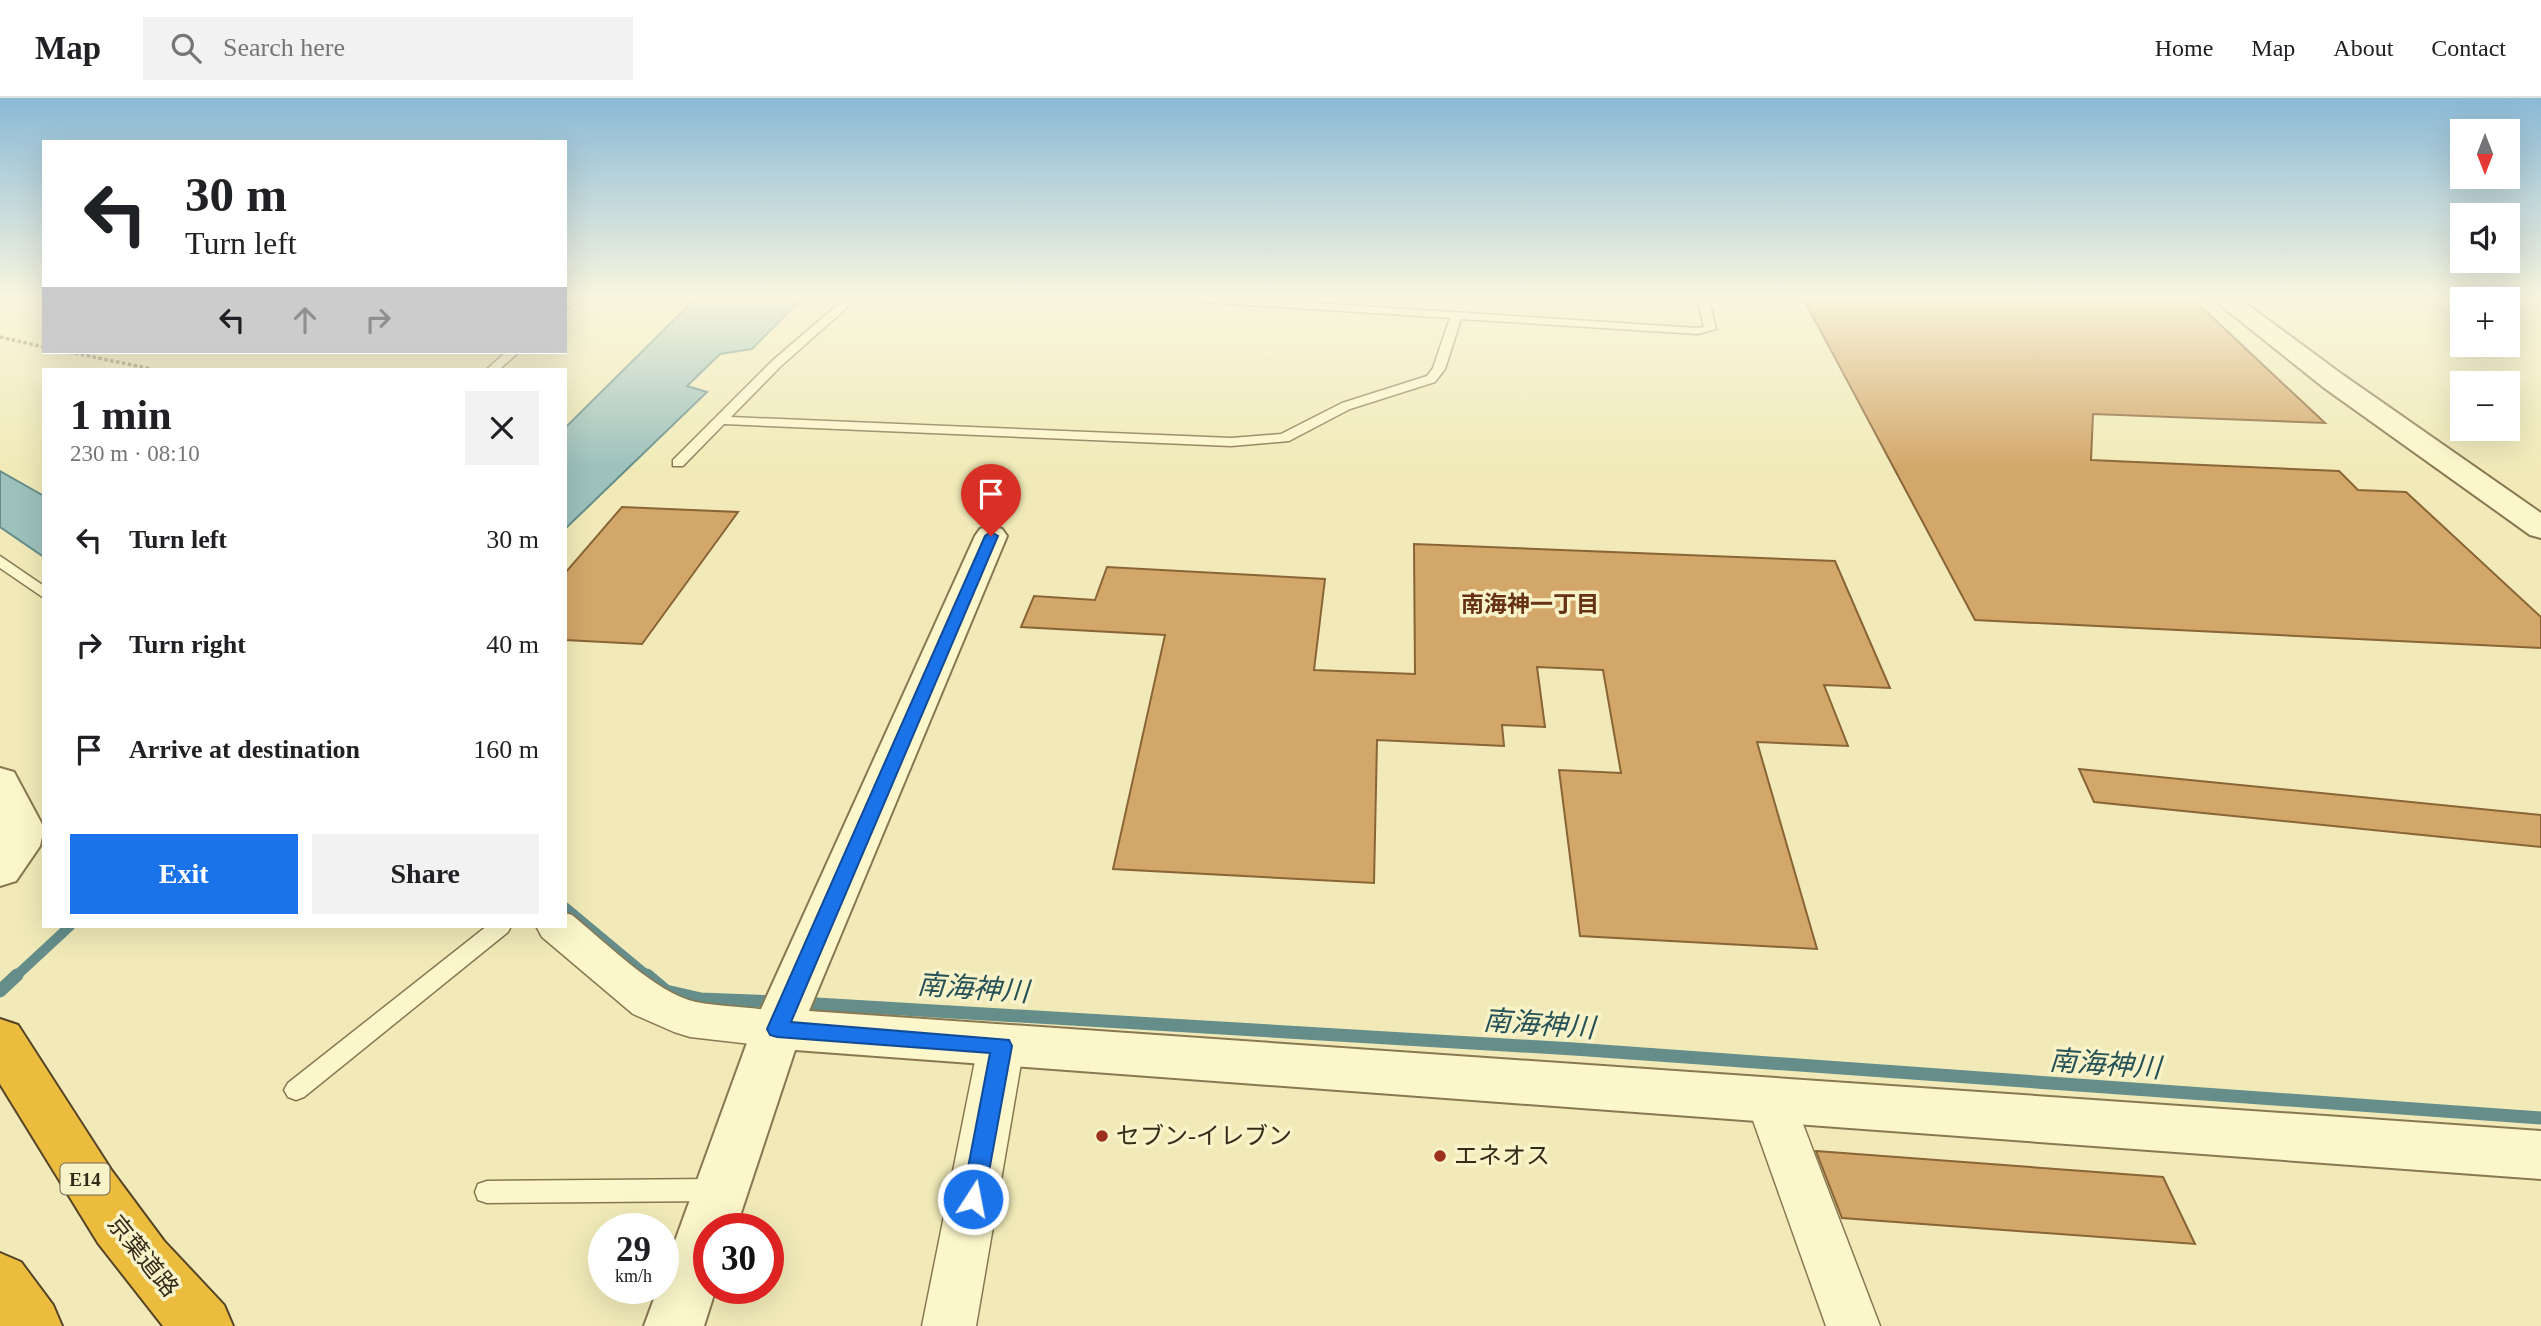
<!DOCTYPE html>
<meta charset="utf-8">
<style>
body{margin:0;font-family:"Times New Roman","Noto Sans JP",serif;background:#f2f2f2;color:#202124;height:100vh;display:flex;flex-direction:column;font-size:26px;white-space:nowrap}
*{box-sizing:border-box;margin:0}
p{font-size:23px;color:#757577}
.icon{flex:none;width:38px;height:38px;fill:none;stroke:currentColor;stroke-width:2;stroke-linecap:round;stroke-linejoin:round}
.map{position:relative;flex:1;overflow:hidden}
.side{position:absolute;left:42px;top:270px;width:525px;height:560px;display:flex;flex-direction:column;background:#fff;border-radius:0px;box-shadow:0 7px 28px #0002}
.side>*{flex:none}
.guide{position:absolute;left:42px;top:42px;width:525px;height:214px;border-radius:0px;box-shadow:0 7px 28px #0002;background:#fff;color:#202124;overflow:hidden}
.needle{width:46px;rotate:180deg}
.fabs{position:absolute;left:2450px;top:21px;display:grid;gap:14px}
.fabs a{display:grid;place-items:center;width:70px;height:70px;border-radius:0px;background:#fff;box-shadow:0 7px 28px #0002;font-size:35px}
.speed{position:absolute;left:588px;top:1115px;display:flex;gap:14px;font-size:35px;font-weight:700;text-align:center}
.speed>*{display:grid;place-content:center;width:91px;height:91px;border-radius:50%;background:#fff;box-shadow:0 7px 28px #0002;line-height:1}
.speed small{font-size:18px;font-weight:400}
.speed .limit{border:10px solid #d22;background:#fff;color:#111}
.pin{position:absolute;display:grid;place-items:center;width:60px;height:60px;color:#fff;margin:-72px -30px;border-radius:50% 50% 50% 0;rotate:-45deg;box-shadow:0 0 7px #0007}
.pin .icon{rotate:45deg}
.me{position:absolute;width:77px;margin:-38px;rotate:11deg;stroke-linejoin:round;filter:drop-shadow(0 0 5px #0008)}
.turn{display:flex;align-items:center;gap:24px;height:147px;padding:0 28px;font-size:32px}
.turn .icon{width:91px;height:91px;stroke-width:2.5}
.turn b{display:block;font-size:49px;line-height:60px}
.lanes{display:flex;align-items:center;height:66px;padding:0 28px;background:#0003;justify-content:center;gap:35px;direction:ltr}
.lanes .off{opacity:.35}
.round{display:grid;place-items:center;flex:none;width:74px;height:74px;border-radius:0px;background:#f2f2f2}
.head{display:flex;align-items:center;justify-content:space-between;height:119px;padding:0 28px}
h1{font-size:42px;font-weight:800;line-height:52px}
.primary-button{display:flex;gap:14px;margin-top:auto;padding:14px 28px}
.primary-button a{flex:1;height:80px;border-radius:0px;background:#1a73e8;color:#fff;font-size:28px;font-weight:800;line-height:80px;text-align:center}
.primary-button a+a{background:#f2f2f2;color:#202124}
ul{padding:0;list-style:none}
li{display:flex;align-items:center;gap:21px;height:105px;padding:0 28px}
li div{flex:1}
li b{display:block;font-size:26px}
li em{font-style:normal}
header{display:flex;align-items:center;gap:42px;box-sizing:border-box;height:98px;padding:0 35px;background:#fff;border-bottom:2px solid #e0e0e0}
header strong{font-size:33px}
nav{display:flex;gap:38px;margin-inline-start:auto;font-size:24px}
.search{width:490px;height:63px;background:#f2f2f2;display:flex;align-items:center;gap:18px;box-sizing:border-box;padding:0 24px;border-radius:0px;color:#757577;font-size:26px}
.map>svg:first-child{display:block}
.water{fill:#9dc1bc;stroke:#658e8b;stroke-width:2}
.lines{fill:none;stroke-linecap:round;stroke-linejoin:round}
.stream-far1{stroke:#658e8b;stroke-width:10}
.stream{stroke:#658e8b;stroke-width:13}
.building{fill:#d3a76a;stroke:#896536;stroke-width:2}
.service-casing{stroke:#887852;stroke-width:3}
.minor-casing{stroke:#887852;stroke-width:3}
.tertiary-casing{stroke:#887852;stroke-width:4}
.motorway-casing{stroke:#554427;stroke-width:4}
.path{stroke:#887852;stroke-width:3.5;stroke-dasharray:3.5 2.5;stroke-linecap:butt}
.service{fill:#fcf6cb;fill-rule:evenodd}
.minor{fill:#fcf6cb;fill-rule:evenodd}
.tertiary{fill:#fcf6cb;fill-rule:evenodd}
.motorway{fill:#ebbc3e;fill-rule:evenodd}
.route{fill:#1a73e8;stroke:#114b97;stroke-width:2}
.poi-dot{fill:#9c311d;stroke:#f8f2c8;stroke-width:2.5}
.labels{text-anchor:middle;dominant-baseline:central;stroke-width:7;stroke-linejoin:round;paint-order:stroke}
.shield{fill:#f8f2c8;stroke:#70674e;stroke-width:2}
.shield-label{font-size:19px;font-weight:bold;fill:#352b19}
.neighbourhood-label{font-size:23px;font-weight:bold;fill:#653314;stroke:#f8f2c8}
.near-poi-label{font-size:24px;fill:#352b19;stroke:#f8f2c8;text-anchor:start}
.near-street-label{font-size:24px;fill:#352b19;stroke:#f8f2c8}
.near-water-label{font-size:28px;font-style:italic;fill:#265257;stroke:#f8f2c8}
</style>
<header>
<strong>Map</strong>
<div class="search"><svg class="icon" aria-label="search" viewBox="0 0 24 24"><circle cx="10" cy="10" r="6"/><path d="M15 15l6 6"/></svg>Search here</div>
<nav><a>Home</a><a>Map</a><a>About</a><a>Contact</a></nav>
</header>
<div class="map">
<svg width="2541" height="1228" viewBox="0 0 2541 1228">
<rect width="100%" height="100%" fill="#f1eab8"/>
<path class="water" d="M698 198H804L752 251 720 256 687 288 707 294 565 431V330Z
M0 373 44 398V459L0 429Z"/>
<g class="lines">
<path class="stream-far1" d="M565 809 649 879
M15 879 70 828"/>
<path class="stream" d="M647 877 666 893 701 901 775 904
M0 893 17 877
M800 905 1574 951 2541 1020"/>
</g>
<path class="building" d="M1802 198H2044L2195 203 2325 325 2093 316 2091 362 2339 373 2358 392 2406 394 2541 519V550L1975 522Z
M622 409 738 414 642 546 565 542V475Z
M1414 446 1835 463 1890 590 1824 587 1848 648 1757 644 1817 851 1580 838 1559 672 1621 675 1603 572 1537 569 1545 629 1502 627 1504 648 1377 642 1374 785 1113 771 1165 537 1021 529 1034 498 1095 502 1107 469 1325 481 1314 572 1415 576Z
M2079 671 2541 717V749L2094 704Z
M1816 1053 2163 1079 2195 1146 1842 1120Z"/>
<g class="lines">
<defs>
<path id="service" d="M572 198H585L565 212V203Z
M848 198H860L780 269 731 319 1231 340 1281 336 1342 305 1427 278 1433 270 1450 220 1159 201 1154 198H1206L1698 230 1704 229 1697 198H1708L1716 231 1698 236 1461 221 1445 271 1435 284 1350 311 1289 343 1231 348 724 326 683 368H673V362L772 263Z
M506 254H519L500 271H487Z
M0 458 44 488V500L0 470Z
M487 828H511L508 834 304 999 296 1002 288 999 284 992 288 985Z
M715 1081 724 1084 727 1092 724 1100 715 1103 487 1105 478 1102 475 1094 478 1086 487 1083Z"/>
<path id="minor" d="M565 815 572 817C604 843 657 896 696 904 728 910 761 908 793 918L799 931 793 944 777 949 690 939 674 934 633 916 542 839 536 828H565Z
M1001 929 1017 935 1024 948 976 1228H922L978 948 985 935Z
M1769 980 1786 986 1793 1000 1880 1228H1826L1745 1000 1752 986Z"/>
<path id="tertiary" d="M2209 198H2236L2343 277 2541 415V440L2530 437 2323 289Z
M991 428 1002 431 1007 438 809 913 2541 1033V1081L795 952 736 1130H709V1190H716L704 1228H644L658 1190H663V1176L752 931 975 438 980 431Z
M0 670 14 674 44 730 40 748 16 783 0 788Z"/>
<path id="motorway" d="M0 921 18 927 112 1073 164 1143 224 1207 233 1228H163L98 1145 0 986Z
M0 1155 21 1164 53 1207 62 1228H0Z"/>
</defs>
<use href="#service" class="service-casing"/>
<use href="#minor" class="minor-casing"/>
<use href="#tertiary" class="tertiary-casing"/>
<use href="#motorway" class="motorway-casing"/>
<path class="path" d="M0 239 44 249
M69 254 152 271"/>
<use href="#service" class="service"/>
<use href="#minor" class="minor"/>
<use href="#tertiary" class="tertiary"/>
<use href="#motorway" class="motorway"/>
</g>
<linearGradient id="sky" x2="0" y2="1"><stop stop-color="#8ab9d6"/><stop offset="0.54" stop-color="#f9f6df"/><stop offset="1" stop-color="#f9f6df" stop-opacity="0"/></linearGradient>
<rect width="2541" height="370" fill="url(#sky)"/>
<path class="route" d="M991 434 998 438 791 924 1009 942 1012 948 984 1101 981 1108 973 1111 965 1108 962 1101 990 955 777 939 770 937 767 931 985 438Z"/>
<g class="poi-dot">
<circle cx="1102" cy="1038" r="7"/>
<circle cx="1440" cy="1058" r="7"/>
</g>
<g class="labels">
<rect class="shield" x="60.5" y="1065.5" width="49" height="31" rx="5"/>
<g class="shield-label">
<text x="85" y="1081">E14</text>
</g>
<g class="neighbourhood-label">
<text x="1530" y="506">南海神一丁目</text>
</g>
<g class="near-poi-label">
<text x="1116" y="1038">セブン-イレブン</text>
<text x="1454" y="1058">エネオス</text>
</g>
<g class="near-street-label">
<text transform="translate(143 1158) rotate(51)">京葉道路</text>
</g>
<g class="near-water-label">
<text transform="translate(973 890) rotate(4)">南海神川</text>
<text transform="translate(1539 926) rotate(4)">南海神川</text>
<text transform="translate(2105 966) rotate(4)">南海神川</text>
</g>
</g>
</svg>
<div class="fabs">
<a><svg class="needle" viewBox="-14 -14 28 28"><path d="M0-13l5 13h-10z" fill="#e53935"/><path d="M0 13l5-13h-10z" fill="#757577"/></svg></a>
<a><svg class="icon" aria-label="sound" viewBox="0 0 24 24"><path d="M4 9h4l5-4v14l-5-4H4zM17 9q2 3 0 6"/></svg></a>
<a>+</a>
<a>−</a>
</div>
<div class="speed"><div>29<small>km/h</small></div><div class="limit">30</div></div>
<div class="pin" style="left:991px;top:438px;background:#d93025"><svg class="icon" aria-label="arrive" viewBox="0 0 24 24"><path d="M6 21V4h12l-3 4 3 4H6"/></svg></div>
<svg class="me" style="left:973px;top:1101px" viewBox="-20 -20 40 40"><circle r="17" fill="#1a73e8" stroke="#fff" stroke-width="3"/><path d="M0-11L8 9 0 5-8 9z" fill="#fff"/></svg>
<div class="guide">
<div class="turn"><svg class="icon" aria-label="left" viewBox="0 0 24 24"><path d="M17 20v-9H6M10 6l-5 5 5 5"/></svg><div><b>30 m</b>Turn left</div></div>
<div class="lanes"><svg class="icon" aria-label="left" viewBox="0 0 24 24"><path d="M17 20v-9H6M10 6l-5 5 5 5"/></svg><svg class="icon off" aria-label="ahead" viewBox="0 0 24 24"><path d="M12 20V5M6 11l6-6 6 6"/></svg><svg class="icon off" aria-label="right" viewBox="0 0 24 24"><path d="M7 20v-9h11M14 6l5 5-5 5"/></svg></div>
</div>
<section class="side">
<div class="head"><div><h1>1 min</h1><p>230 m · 08:10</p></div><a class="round"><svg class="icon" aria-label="close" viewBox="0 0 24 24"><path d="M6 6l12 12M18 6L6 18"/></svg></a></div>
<ul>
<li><svg class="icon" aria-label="left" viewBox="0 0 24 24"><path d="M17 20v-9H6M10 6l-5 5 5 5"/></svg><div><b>Turn left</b></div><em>30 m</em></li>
<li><svg class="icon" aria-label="right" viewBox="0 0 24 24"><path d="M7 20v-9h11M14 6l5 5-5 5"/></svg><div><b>Turn right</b></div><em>40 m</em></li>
<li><svg class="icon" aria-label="arrive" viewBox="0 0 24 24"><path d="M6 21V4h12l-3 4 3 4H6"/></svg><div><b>Arrive at destination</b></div><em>160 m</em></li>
</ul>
<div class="primary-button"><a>Exit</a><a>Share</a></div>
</section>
</div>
